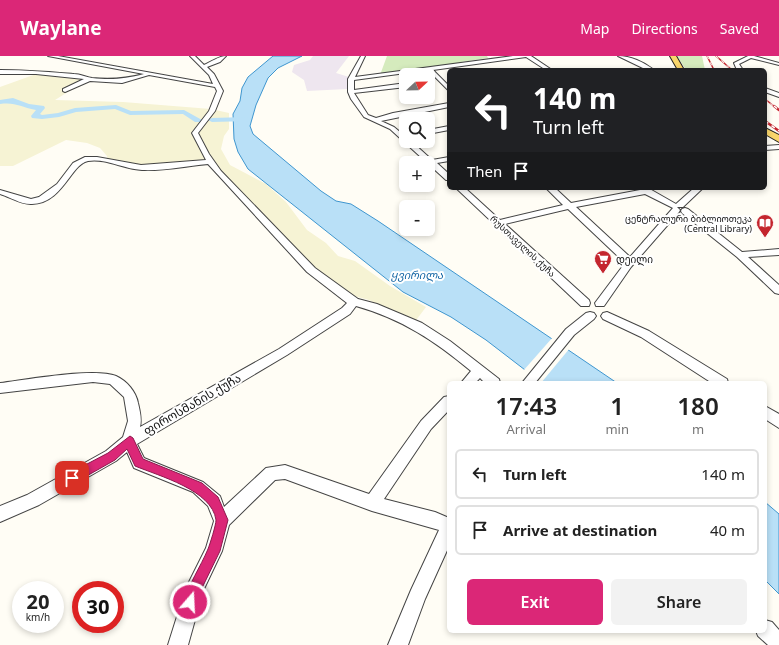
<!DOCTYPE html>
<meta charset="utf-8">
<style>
body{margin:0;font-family:Georgia,"Noto Sans Georgian",serif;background:#f2f2f2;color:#222;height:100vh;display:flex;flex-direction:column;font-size:15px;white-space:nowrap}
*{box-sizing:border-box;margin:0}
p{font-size:13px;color:#767676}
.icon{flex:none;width:22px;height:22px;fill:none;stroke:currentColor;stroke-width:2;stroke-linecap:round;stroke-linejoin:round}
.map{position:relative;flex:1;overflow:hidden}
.sheet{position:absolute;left:447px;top:325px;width:320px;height:252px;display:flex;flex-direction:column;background:#fff;border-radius:6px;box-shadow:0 2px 6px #0003}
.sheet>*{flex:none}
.hud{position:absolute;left:447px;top:12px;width:320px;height:122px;border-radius:6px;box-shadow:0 2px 6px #0003;background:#202124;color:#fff;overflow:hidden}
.needle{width:26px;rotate:68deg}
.tools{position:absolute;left:399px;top:12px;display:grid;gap:8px}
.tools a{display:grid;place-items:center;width:36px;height:36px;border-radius:6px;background:#fff;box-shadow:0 2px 6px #0003;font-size:20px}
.speed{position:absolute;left:12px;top:525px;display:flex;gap:8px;font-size:20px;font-weight:700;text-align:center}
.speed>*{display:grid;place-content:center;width:52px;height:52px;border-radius:50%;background:#fff;box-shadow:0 2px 6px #0003;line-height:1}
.speed small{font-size:10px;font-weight:400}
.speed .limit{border:6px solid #d22;background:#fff;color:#111}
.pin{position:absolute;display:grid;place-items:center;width:34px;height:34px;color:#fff;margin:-17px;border-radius:8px;box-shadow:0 2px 6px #0006}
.me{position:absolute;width:44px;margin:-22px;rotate:19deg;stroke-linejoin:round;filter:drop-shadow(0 0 3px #0008)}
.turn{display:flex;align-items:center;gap:14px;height:84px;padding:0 20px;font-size:18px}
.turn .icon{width:52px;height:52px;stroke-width:2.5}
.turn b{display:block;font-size:28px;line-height:34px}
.then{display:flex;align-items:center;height:38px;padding:0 20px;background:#0003;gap:8px;font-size:15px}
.eta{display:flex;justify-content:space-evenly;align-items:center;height:68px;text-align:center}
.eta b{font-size:24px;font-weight:600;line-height:28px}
.cta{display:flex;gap:8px;margin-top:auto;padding:8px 20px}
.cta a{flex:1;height:46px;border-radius:6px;background:#db2777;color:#fff;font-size:16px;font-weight:600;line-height:46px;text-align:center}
.cta a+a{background:#f2f2f2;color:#222}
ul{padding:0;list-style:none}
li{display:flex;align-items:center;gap:12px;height:50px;margin:0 8px 6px;padding:0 12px;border:2px solid #e0e0e0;border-radius:6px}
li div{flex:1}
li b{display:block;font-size:15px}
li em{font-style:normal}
header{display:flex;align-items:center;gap:24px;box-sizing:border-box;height:56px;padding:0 20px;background:#db2777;color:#fff}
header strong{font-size:19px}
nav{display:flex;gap:22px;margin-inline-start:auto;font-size:14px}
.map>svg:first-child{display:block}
.industrial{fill:#eee6ef}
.farmland{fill:#f6f3d4}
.green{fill:#d5ebbd}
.water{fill:#b9e0f7;stroke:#3f96cf}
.pier{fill:#fffdf5}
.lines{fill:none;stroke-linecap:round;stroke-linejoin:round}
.river{fill:#b9e0f7;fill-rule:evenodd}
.minor-casing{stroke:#444;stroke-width:2}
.major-casing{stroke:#222;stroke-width:2}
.minor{fill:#fff;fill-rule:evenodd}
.major{fill:#f9d66b;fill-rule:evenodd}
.rail-far1-casing{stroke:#c4262e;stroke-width:1.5}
.rail-casing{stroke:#c4262e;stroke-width:2.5}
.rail-far1{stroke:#fff;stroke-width:1;stroke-dasharray:3.5;stroke-linecap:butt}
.rail{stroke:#fff;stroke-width:1.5;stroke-dasharray:4;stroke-linecap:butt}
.route{fill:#db2777;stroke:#8e194d}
.labels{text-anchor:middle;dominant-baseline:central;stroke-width:4;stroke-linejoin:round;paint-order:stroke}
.far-poi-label{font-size:9px;fill:#111;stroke:#fff;text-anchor:end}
.far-street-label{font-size:9px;fill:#111;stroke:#fff}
.poi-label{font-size:10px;fill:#111;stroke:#fff;text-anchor:start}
.water-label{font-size:11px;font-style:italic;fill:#1768a6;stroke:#fff}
.near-street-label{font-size:12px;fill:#111;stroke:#fff}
</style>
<header>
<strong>Waylane</strong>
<nav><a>Map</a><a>Directions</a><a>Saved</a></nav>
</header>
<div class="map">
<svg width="779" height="589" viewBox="0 0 779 589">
<rect width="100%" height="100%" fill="#fffdf5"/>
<path class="industrial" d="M313 0H349L336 17 349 21 347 33 307 35 304 24 292 16 294 9 310 4Z"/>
<path class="farmland" d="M39 17 87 24 55 44 123 46 211 53 229 57V73L224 80 221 93 230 109 266 128 286 146 307 174 326 187 338 200 355 205 390 230 426 251 414 267 369 244 347 238 320 219 211 104 138 111 108 105 107 100 100 92 87 87 66 84 13 110H0V31Z"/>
<path class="green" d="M387 0H487L488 2 461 6 462 8 380 19Z
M677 0H702L705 14H686Z"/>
<path class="water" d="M273 0H302L278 12 268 22 256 49 250 70 253 78 321 135 336 145 351 148 378 165 617 327H542L486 284 451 261 403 236 248 113 238 96 234 83 233 58 240 45 242 32 248 21Z
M765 446 779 458V538L765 524Z"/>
<path class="pier" d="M553 281 570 292 541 327H538L523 315Z"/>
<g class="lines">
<path class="river" d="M13 42 29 48 44 50 45 52 40 58 42 59 58 57 75 52 116 49 131 55 184 54 202 64 201 66H195L183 58 130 59 115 53 76 56 59 61 42 63 32 62 31 60 36 54C20 51 16 46 0 48V44Z
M246 61 250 63 249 65 212 66 208 64 212 62Z"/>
<defs>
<path id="minor" d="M48 0H58L213 28 209 19 190 0H195L204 9C211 6 219 0 226 0L220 6 207 11 214 18 223 35 215 55 198 77 209 98 221 115 315 212 358 243 377 248 422 267 450 285 499 323 500 327H485L480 322 475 327H461L471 315C435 285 402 263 356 250L350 258 287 299 137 388 144 402 203 426 220 440 224 451 266 412 285 409 369 438 421 365 444 341 449 340V354L431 373 384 443 435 456 449 462V490L425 543 408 589H388L411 534 439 474 372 455 285 423 275 424 229 469 222 495 203 535 188 589H168L186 532 206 492 214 465 208 450 193 436 134 412 127 396 116 405 39 449 0 466V450L27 439 106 395 123 381 128 365 124 341 110 328 93 326 0 337V327C25 324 95 311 116 320 127 325 136 336 138 347 140 356 142 363 140 371L279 293 342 252 347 247 307 216 208 108C186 110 164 115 142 114 124 113 105 102 88 105 71 108 62 148 32 148 22 149 10 141 0 138V134L31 143 39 141 57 128 73 107 85 101H97L141 109 206 104 192 77 209 55 217 35 215 31 149 19 122 27 90 25 65 36 63 35V33L84 23 36 18H0V14C25 14 49 16 74 18 80 18 86 21 92 22 111 24 125 23 144 18Z
M361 0H365L355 21 513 0H531L552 14H546L526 1 433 14 449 30V35L428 14 354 24V34L406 27V31L354 37 368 59 376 62 393 57 449 47V51L381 65 394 71 406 81V85H411L432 104 449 101V105L437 107 449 118V124H446L390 73 364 61 351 43 348 36V23Z
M618 0C630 0 644 6 654 14H647Z
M748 0H754L779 7V9L751 2 739 8 743 14H737L734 7Z
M765 32 779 37V41L765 36Z
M449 70V74L428 78V74Z
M779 89V93L765 94V90Z
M456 132H465L500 164 563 149 546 132H555L571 147 640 134 639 132H648L676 148 694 132H703L683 151H677L680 154 679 156 631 211 604 250H596L595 247 625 207 568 153 505 168 589 244 590 247 589 250H581ZM645 138 673 152 630 201 576 151Z
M685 152 688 153 742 196 779 193V199L748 201 779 229V238L775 237 737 201 682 157 681 155 682 153Z
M590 256 594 257 596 260 594 263 574 279 535 327H522L566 273 586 257Z
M607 256 649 275 727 323 728 327H712L641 281 603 263 601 260 603 257Z
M765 350 779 358V372L765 363Z
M765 564 772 566 779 574V589H768L758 580 756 575H765Z"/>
<path id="major" d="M670 0H676L684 14H678Z
M765 72 779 79V86L765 78Z"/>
</defs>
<use href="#minor" class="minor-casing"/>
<use href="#major" class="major-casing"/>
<use href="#minor" class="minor"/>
<use href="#major" class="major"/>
<defs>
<path id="rail-far1" d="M707 0 714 14
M716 0 732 14
M765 43 775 51"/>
<path id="rail" d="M774 50 779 54
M765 65 779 75"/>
</defs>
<use href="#rail-far1" class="rail-far1-casing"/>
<use href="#rail" class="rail-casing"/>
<use href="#rail-far1" class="rail-far1"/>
<use href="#rail" class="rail"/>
</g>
<path class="route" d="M130 380 133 382 143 403 202 427 218 441 228 464 220 495 201 534 195 551 190 553 186 551 184 546C189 527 200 512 208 493 210 488 216 469 216 464 212 434 159 420 135 410L127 393 115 404 76 426 72 428 68 426 67 422 68 418 108 397Z"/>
<defs>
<symbol id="library-pin" viewBox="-11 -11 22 30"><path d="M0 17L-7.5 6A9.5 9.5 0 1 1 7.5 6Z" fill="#c4262e" stroke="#fff"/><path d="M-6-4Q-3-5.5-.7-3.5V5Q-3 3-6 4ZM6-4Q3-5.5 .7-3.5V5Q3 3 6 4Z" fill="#fff"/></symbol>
<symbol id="supermarket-pin" viewBox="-11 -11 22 30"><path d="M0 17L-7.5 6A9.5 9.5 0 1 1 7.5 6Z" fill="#c4262e" stroke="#fff"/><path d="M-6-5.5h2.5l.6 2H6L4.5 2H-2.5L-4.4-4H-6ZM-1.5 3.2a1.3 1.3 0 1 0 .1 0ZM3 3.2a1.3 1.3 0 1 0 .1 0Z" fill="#fff"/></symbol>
</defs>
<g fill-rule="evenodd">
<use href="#library-pin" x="755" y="157" width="20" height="27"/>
<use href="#supermarket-pin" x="593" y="193" width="20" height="27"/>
</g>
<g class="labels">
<g class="far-poi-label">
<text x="752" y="162">ცენტრალური ბიბლიოთეკა<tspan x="752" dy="10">(Central Library)</tspan></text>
</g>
<g class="far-street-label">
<text transform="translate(523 190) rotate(43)">რუსთაველის ქუჩა</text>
</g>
<g class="poi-label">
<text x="616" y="203">დეილი</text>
</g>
<g class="water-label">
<text x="417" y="218">ყვირილა</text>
</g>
<g class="near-street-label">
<text transform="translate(192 348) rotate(-30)">ფიროსმანის ქუჩა</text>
</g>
</g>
</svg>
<div class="tools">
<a><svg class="needle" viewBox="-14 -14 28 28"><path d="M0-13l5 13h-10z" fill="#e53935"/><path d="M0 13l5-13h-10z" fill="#767676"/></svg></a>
<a><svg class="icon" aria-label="search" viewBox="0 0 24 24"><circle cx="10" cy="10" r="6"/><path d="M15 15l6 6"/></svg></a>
<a>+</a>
<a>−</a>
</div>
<div class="speed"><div>20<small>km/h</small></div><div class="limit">30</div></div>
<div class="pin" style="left:72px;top:422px;background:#d93025"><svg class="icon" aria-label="arrive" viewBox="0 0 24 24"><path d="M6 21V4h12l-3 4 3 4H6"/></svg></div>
<svg class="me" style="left:190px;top:546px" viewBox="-20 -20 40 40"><circle r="17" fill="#db2777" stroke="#fff" stroke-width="3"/><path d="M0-11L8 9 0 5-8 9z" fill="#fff"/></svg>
<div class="hud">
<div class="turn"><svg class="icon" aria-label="left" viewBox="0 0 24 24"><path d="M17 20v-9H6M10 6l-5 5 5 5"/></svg><div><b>140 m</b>Turn left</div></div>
<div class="then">Then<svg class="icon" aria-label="arrive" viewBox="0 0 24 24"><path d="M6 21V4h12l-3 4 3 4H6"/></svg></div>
</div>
<section class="sheet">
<div class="eta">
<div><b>17:43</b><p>Arrival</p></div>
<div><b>1</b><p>min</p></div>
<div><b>180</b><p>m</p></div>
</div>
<ul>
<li><svg class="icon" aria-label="left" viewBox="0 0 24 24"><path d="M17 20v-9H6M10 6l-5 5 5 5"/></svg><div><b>Turn left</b></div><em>140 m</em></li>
<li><svg class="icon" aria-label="arrive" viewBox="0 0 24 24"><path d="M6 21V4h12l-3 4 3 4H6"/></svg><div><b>Arrive at destination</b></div><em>40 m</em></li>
</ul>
<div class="cta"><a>Exit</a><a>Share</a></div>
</section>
</div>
